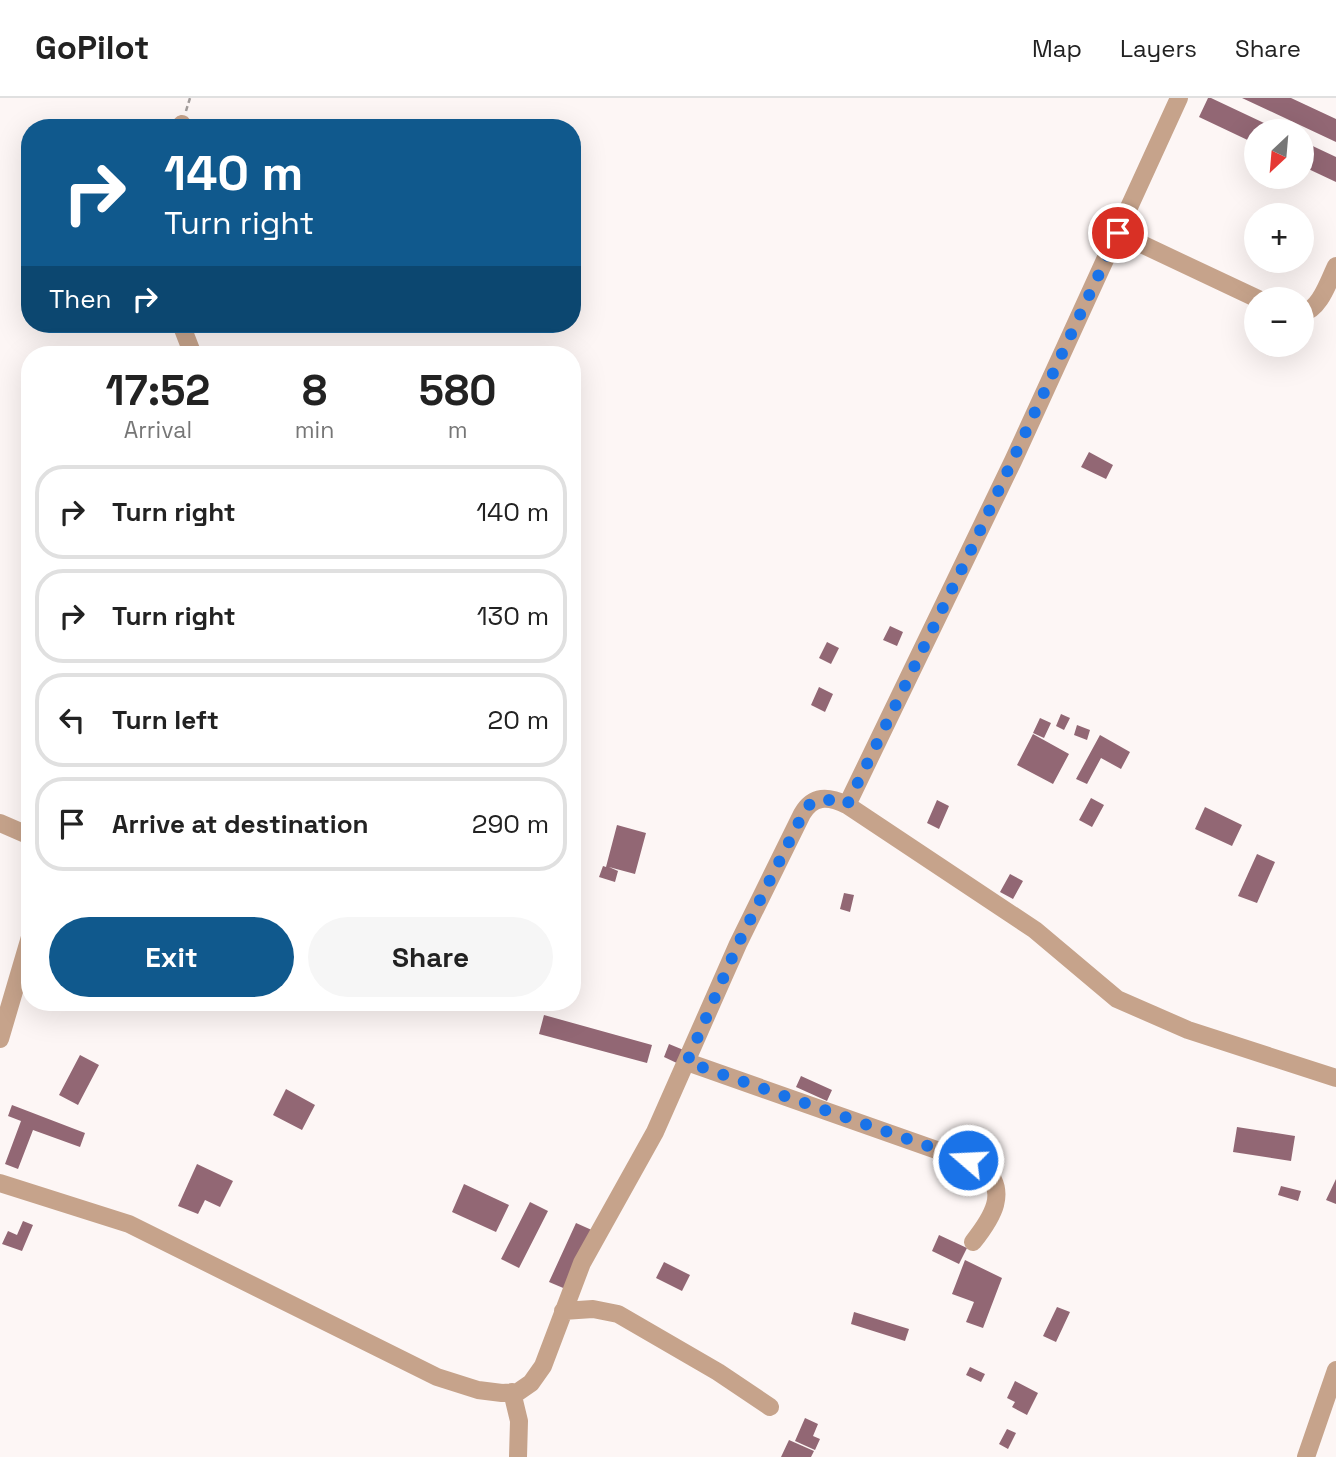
<!DOCTYPE html>
<meta charset="utf-8">
<style>
body{margin:0;font-family:"Space Grotesk",sans-serif;background:#f6f6f6;color:#222;height:100vh;display:flex;flex-direction:column;font-size:26px;white-space:nowrap}
*{box-sizing:border-box;margin:0}
p{font-size:23px;color:#767676}
.icon{flex:none;width:38px;height:38px;fill:none;stroke:currentColor;stroke-width:2;stroke-linecap:round;stroke-linejoin:round}
.map{position:relative;flex:1;overflow:hidden}
.side{position:absolute;left:21px;top:248px;width:560px;height:665px;display:flex;flex-direction:column;background:#fff;border-radius:28px;box-shadow:0 7px 28px #0002}
.side>*{flex:none}
.banner{position:absolute;left:21px;top:21px;width:560px;height:214px;border-radius:28px;box-shadow:0 7px 28px #0002;background:#10598d;color:#fff;overflow:hidden}
.needle{width:46px;rotate:206deg}
.buttons{position:absolute;left:1244px;top:21px;display:grid;gap:14px}
.buttons a{display:grid;place-items:center;width:70px;height:70px;border-radius:50%;background:#fff;box-shadow:0 7px 28px #0002;font-size:35px}
.pin{position:absolute;display:grid;place-items:center;width:60px;height:60px;color:#fff;margin:-30px;border:4px solid #fff;border-radius:50%;box-shadow:0 2px 7px #0007}
.me{position:absolute;width:77px;margin:-38px;rotate:289deg;stroke-linejoin:round;filter:drop-shadow(0 0 5px #0008)}
.turn{display:flex;align-items:center;gap:24px;height:147px;padding:0 28px;font-size:32px}
.turn .icon{width:91px;height:91px;stroke-width:2.5}
.turn b{display:block;font-size:49px;line-height:60px}
.then{display:flex;align-items:center;height:66px;padding:0 28px;background:#0003;gap:14px;font-size:26px}
.eta{display:flex;justify-content:space-evenly;align-items:center;height:119px;text-align:center}
.eta b{font-size:42px;font-weight:700;line-height:49px}
.button{display:flex;gap:14px;margin-top:auto;padding:14px 28px}
.button a{flex:1;height:80px;border-radius:42px;background:#10598d;color:#fff;font-size:28px;font-weight:700;line-height:80px;text-align:center}
.button a+a{background:#f6f6f6;color:#222}
ul{padding:0;list-style:none}
li{display:flex;align-items:center;gap:21px;height:94px;margin:0 14px 10px;padding:0 14px;border:4px solid #e0e0e0;border-radius:28px}
li div{flex:1}
li b{display:block;font-size:26px}
li em{font-style:normal}
header{display:flex;align-items:center;gap:42px;box-sizing:border-box;height:98px;padding:0 35px;background:#fff;border-bottom:2px solid #e0e0e0}
header strong{font-size:33px}
nav{display:flex;gap:38px;margin-inline-start:auto;font-size:24px}
.map>svg:first-child{display:block}
.building{fill:#926774}
.lines{fill:none;stroke-linecap:round;stroke-linejoin:round}
.path{stroke:#a29c9b;stroke-width:2.5;stroke-dasharray:5 3.5;stroke-linecap:butt}
.minor{stroke:#c6a38b;stroke-width:18}
.route{stroke:#1a73e8;stroke-width:12;stroke-dasharray:0 21.6}
</style>
<header>
<strong>GoPilot</strong>
<nav><a>Map</a><a>Layers</a><a>Share</a></nav>
</header>
<div class="map">
<svg width="1336" height="1359" viewBox="0 0 1336 1359">
<rect width="100%" height="100%" fill="#fdf6f5"/>
<path class="building" d="M1208 0H1211L1281 33H1256V46L1199 19Z
M1242 0H1291L1336 21V44Z
M1302 43 1336 59V84L1302 68Z
M1089 354 1113 367 1106 381 1081 369Z
M890 528 903 534 897 548 883 542Z
M827 544 839 550 831 566 819 560Z
M819 589 833 596 825 614 811 607Z
M1061 616 1070 620 1064 632 1056 628Z
M1040 620 1051 625 1044 640 1033 635Z
M1077 627 1090 632 1087 642 1074 637Z
M1033 636 1069 656 1053 686 1017 667Z
M1100 637 1130 654 1121 671 1101 660 1087 686 1076 681Z
M1091 700 1104 707 1092 729 1079 722Z
M937 702 949 708 939 731 927 725Z
M1205 709 1242 727 1232 748 1195 731Z
M617 727 646 735 635 776 609 769 618 773 615 784 599 779 603 768 606 769Z
M1257 756 1275 764 1257 805 1238 798Z
M1010 776 1023 783 1013 801 1000 794Z
M844 795 854 797 850 814 840 811Z
M544 917 652 947 647 965 539 936Z
M669 946 686 953 681 967 664 959Z
M80 957 99 967 78 1007 59 997Z
M801 978 832 992 827 1003 796 989Z
M286 991 315 1007 302 1032 273 1017Z
M12 1007 85 1035 80 1049 33 1032 18 1071 5 1066 21 1023 8 1018Z
M1237 1029 1295 1038 1291 1063 1233 1054Z
M197 1066 233 1083 220 1109 205 1102 198 1116 178 1108Z
M1336 1081V1106L1326 1102Z
M464 1086 509 1107 496 1134 452 1114Z
M1281 1088 1301 1093 1298 1103 1278 1097Z
M530 1104 548 1113 519 1170 501 1161Z
M23 1123 33 1127 22 1153 2 1146 8 1133 17 1137Z
M576 1125 594 1133 568 1192 549 1184Z
M939 1137 967 1150 959 1166 932 1153Z
M965 1162 1002 1180 983 1230 966 1224 974 1204 952 1196Z
M664 1164 690 1177 682 1193 656 1180Z
M1057 1209 1070 1214 1056 1244 1043 1238Z
M854 1214 909 1231 905 1243 851 1226Z
M970 1269 985 1276 981 1284 966 1277Z
M1015 1283 1038 1295 1027 1317 1012 1309 1015 1304 1007 1300Z
M805 1320 818 1326 813 1338 820 1341 815 1352 795 1343Z
M1007 1331 1016 1335 1008 1351 999 1346Z
M789 1342 814 1353 811 1359H781Z"/>
<g class="lines">
<path class="path" d="M186 13 190 0"/>
<path class="minor" d="M179 30 182 26
M1118 135 1258 201
M1302 215C1320 212 1329 182 1336 168
M181 226 193 257
M847 707 1013 363 1179 0
M0 725 30 738
M0 941 30 839
M687 964 982 1068C1010 1093 992 1120 973 1144
M0 1085 129 1126 437 1279 478 1292 502 1295 518 1294 531 1285 543 1268 582 1165 655 1034 738 846 802 716C813 697 828 698 847 707L1035 832 1117 901 1188 932 1336 980
M563 1213 593 1211 618 1216 718 1274 770 1309
M512 1294 519 1323 518 1359
M1306 1359 1336 1272"/>
</g>
<g class="lines">
<path class="route" d="M968 1062 687 964 738 846 807 708 822 700 847 707 970 454 1118 135"/>
</g>
</svg>
<div class="buttons">
<a><svg class="needle" viewBox="-14 -14 28 28"><path d="M0-13l5 13h-10z" fill="#e53935"/><path d="M0 13l5-13h-10z" fill="#767676"/></svg></a>
<a>+</a>
<a>−</a>
</div>
<div class="pin" style="left:1118px;top:135px;background:#d93025"><svg class="icon" aria-label="arrive" viewBox="0 0 24 24"><path d="M6 21V4h12l-3 4 3 4H6"/></svg></div>
<svg class="me" style="left:968px;top:1062px" viewBox="-20 -20 40 40"><circle r="17" fill="#1a73e8" stroke="#fff" stroke-width="3"/><path d="M0-11L8 9 0 5-8 9z" fill="#fff"/></svg>
<div class="banner">
<div class="turn"><svg class="icon" aria-label="right" viewBox="0 0 24 24"><path d="M7 20v-9h11M14 6l5 5-5 5"/></svg><div><b>140 m</b>Turn right</div></div>
<div class="then">Then<svg class="icon" aria-label="right" viewBox="0 0 24 24"><path d="M7 20v-9h11M14 6l5 5-5 5"/></svg></div>
</div>
<section class="side">
<div class="eta">
<div><b>17:52</b><p>Arrival</p></div>
<div><b>8</b><p>min</p></div>
<div><b>580</b><p>m</p></div>
</div>
<ul>
<li><svg class="icon" aria-label="right" viewBox="0 0 24 24"><path d="M7 20v-9h11M14 6l5 5-5 5"/></svg><div><b>Turn right</b></div><em>140 m</em></li>
<li><svg class="icon" aria-label="right" viewBox="0 0 24 24"><path d="M7 20v-9h11M14 6l5 5-5 5"/></svg><div><b>Turn right</b></div><em>130 m</em></li>
<li><svg class="icon" aria-label="left" viewBox="0 0 24 24"><path d="M17 20v-9H6M10 6l-5 5 5 5"/></svg><div><b>Turn left</b></div><em>20 m</em></li>
<li><svg class="icon" aria-label="arrive" viewBox="0 0 24 24"><path d="M6 21V4h12l-3 4 3 4H6"/></svg><div><b>Arrive at destination</b></div><em>290 m</em></li>
</ul>
<div class="button"><a>Exit</a><a>Share</a></div>
</section>
</div>
